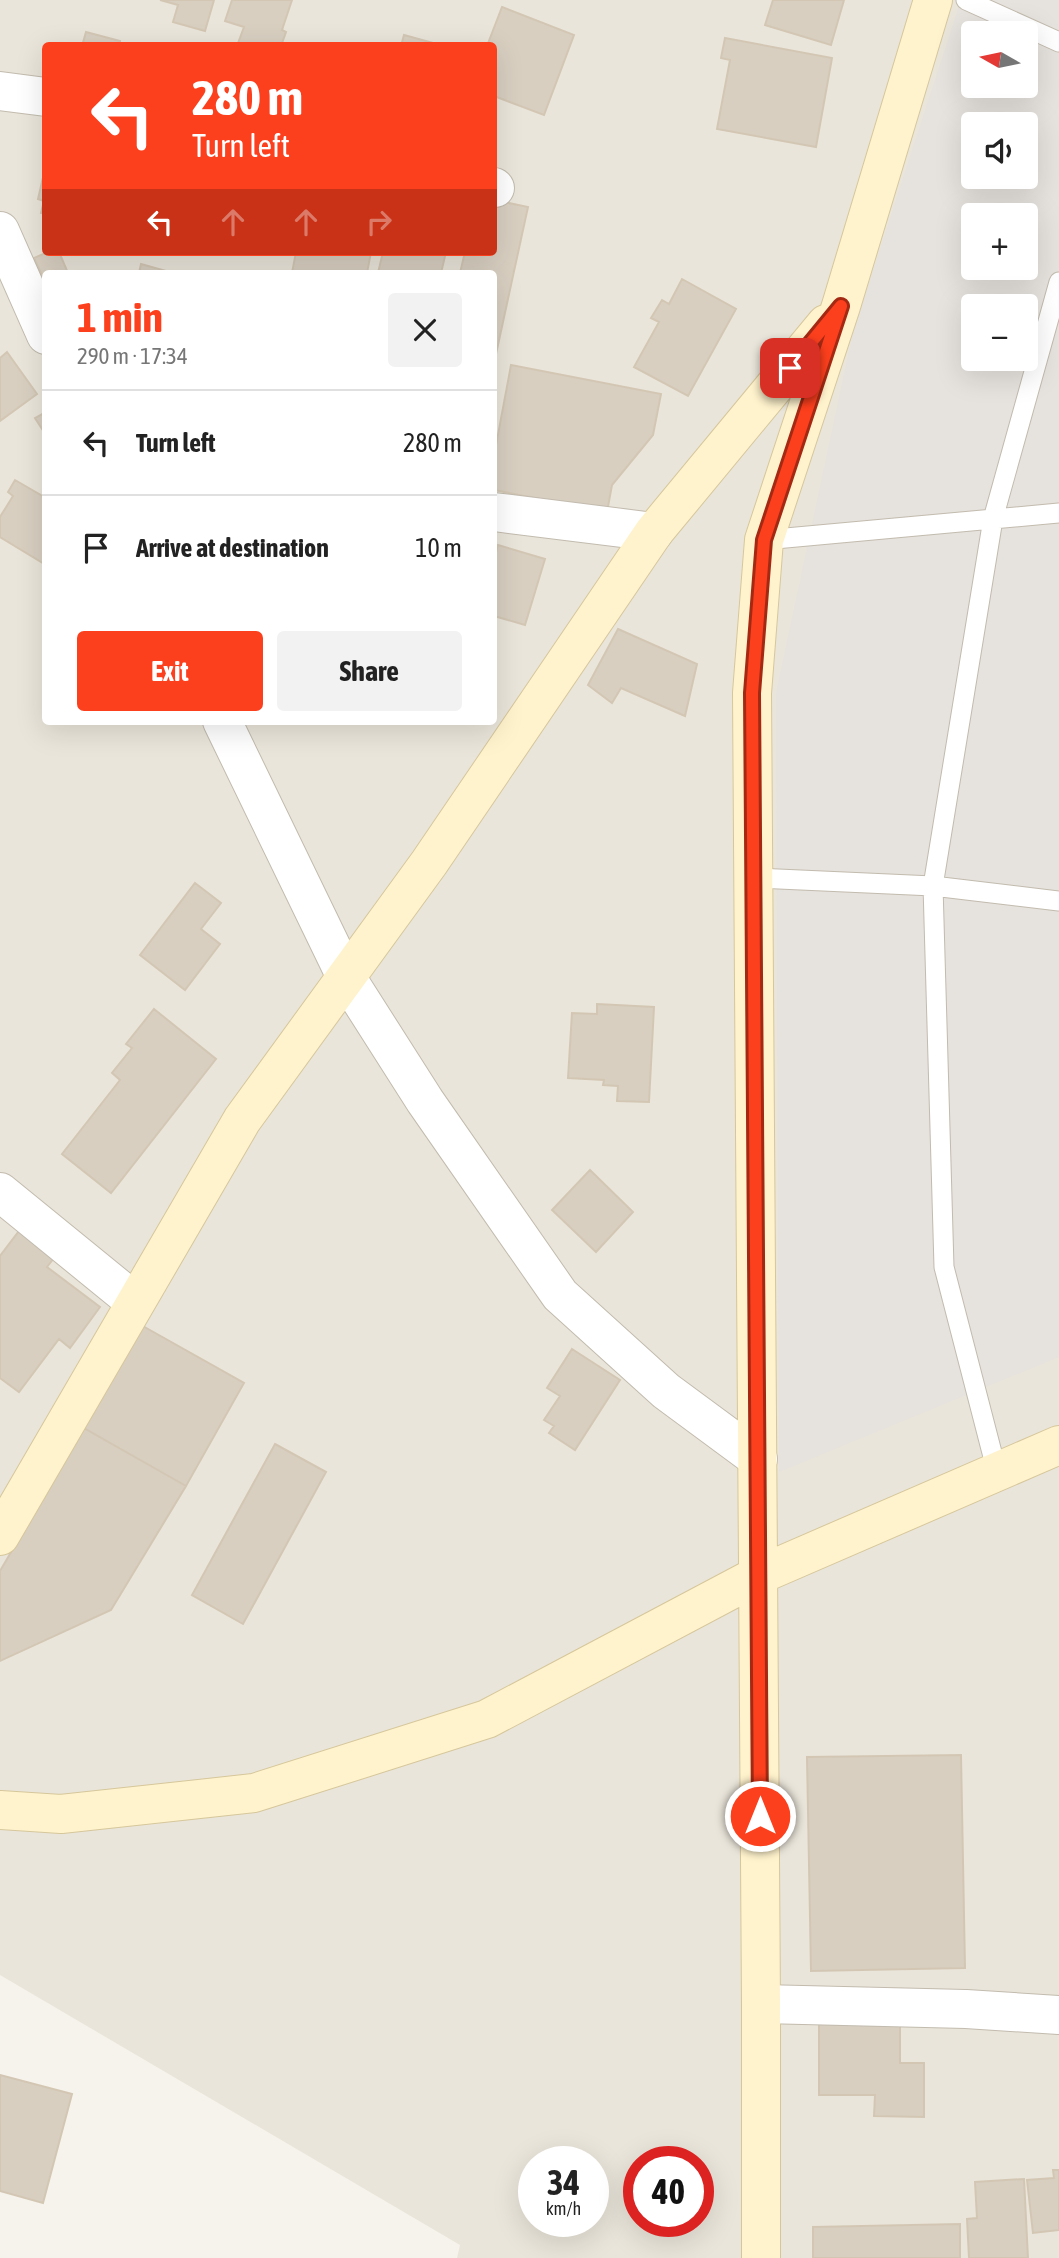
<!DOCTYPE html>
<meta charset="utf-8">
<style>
body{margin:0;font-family:"Asap Condensed",sans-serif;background:#f2f2f2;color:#222;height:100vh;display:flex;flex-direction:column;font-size:26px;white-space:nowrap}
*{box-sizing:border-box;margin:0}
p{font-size:23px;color:#767676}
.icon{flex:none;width:38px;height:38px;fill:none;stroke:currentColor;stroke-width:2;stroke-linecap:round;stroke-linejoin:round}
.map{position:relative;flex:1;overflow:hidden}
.drawer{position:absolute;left:42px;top:270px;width:455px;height:455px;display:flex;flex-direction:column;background:#fff;border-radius:7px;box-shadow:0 7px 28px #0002}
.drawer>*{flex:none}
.guide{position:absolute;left:42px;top:42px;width:455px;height:214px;border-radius:7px;box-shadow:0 7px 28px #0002;background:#fc3f1d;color:#fff;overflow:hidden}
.needle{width:46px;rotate:279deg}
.tools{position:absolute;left:961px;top:21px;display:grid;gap:14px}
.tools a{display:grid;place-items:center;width:77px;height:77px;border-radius:7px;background:#fff;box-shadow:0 7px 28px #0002;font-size:35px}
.speed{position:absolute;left:518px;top:2146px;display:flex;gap:14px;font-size:35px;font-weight:700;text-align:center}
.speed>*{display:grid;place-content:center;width:91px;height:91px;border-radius:50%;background:#fff;box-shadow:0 7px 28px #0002;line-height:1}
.speed small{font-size:18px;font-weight:400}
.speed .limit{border:10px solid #d22;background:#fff;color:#111}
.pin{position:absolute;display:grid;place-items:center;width:60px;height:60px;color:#fff;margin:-30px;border-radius:14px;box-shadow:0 4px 10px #0006}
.me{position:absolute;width:77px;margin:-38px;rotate:0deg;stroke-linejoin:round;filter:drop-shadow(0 0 5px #0008)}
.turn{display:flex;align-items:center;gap:24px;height:147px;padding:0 35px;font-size:32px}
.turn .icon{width:91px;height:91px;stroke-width:2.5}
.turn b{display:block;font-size:49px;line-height:60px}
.lanes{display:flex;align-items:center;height:66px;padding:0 35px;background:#0003;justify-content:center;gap:35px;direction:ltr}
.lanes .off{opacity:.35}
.round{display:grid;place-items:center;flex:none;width:74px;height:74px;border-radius:7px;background:#f2f2f2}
.overview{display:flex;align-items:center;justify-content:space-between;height:119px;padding:0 35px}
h1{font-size:42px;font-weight:700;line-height:52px;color:#fc3f1d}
.cta{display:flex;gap:14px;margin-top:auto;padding:14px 35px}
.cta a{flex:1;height:80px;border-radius:7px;background:#fc3f1d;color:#fff;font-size:28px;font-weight:700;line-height:80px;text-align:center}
.cta a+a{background:#f2f2f2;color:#222}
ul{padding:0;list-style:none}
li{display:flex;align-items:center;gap:21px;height:105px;padding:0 35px;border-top:2px solid #e0e0e0}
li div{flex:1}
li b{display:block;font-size:26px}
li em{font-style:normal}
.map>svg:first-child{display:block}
.residential{fill:#eae5da;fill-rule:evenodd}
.industrial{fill:#e6e2dd;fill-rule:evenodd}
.building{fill:#d8cfc1;stroke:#d3c7b4;stroke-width:2}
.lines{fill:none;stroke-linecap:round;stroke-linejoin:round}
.lane-casing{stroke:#c2bbae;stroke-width:21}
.street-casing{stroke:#c2bbae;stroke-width:40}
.secondary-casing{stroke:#d6c79b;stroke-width:40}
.lane{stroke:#fff;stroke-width:19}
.street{stroke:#fff;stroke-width:38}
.secondary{stroke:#fff3cd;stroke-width:38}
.route-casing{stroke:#a42913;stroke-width:18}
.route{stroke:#fc3f1d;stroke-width:12}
</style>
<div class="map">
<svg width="1059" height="2258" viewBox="0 0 1059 2258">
<rect width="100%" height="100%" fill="#f6f3ec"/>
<path class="residential" d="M0 0H1059V2258H457L460 2245 0 1975ZM973 33H1026V86H973ZM46 46H494V252H46ZM973 124H1026V177H973ZM973 215H1026V268H973ZM46 273H494V721H46ZM973 306H1026V359H973ZM534 2161H593V2221H534ZM639 2161H698V2221H639Z"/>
<path class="industrial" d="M961 0H1059V1357L779 1472 776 693 853 332ZM973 33H1026V86H973ZM973 124H1026V177H973ZM973 215H1026V268H973ZM973 306H1026V359H973Z"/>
<path class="building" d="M160 0H214L205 31 173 22 178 5Z
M232 0H292L282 30 286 32 281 46H237L244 27 225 21Z
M773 0H844L831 45 765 25Z
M502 7 574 35 544 115 494 96V46H487Z
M86 32 120 41 119 46H82Z
M404 35 444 46H401Z
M725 38 832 58 816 147 717 129 730 60 721 58Z
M44 173 46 174V214L41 213 44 201 38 199Z
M494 200 528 207 496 354 494 353V273H460L465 252H494Z
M48 252H59L68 273H46V284L34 258Z
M296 252H371L367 273H292Z
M383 252H446L441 273H378Z
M141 264 173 273H139Z
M682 279 736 309 688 396 634 367 659 322 651 318 662 300 669 304Z
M7 352 37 394 0 421V358Z
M511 365 661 394 653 435 612 485 607 512 494 490V456Z
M46 412V435L35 418Z
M15 480 46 498V565L0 537V517L13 496 8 492Z
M498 545 545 559 525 625 494 616V559Z
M618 629 697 664 685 716 621 688 612 703 588 685Z
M195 883 221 903 201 929 220 944 185 990 140 955Z
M597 1004 654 1007 649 1102 617 1101 618 1086 603 1085 604 1080 568 1078 572 1013 597 1014Z
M154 1009 216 1059 111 1193 62 1154 120 1080 112 1073 132 1048 126 1044Z
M590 1170 633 1212 596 1252 552 1210Z
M19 1231 54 1258 47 1267 100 1307 70 1348 59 1339 19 1392 0 1378V1256Z
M141 1325 244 1383 186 1486 84 1428Z
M572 1349 620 1380 575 1450 549 1433 554 1426 544 1420 560 1396 547 1388Z
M84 1428 186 1486 111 1610 0 1661V1571Z
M275 1444 326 1472 243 1624 192 1595Z
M961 1755 965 1968 811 1971 807 1757Z
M819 2015 900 2023V2063H924V2117L874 2116 875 2095H819Z
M0 2075 72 2094 43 2203 0 2191Z
M1053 2170H1059V2230L1033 2233 1027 2180 1054 2178Z
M1024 2179 1028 2258H969L967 2219 977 2218 975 2182Z
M960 2224V2258H813V2227Z"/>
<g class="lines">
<defs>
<path id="lane" d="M966 0 1059 42
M764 540 1059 513
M754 878 933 886 1059 901
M997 1472 944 1267 933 886 993 519 1059 282"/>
<path id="street" d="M0 91 46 97
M494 187 495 188
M0 231 46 335
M494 512 654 532
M222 721 346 977 425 1101 560 1295 666 1391 758 1459
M0 1192 135 1302
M761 2004 966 2009 1059 2015"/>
<path id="secondary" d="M0 1536 242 1120 429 863 654 532 826 324
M0 1810 61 1814 254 1793 487 1719 759 1575 1059 1445
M761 2258V2004L752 693 764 540 841 306 933 0"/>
</defs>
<use href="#lane" class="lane-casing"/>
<use href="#street" class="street-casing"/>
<use href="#secondary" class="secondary-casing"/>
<use href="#lane" class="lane"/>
<use href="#street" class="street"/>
<use href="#secondary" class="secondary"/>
</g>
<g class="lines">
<defs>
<path id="route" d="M760 1816 752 693 764 540 841 306 790 368"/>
</defs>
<use href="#route" class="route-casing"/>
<use href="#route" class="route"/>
</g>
</svg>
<div class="tools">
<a><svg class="needle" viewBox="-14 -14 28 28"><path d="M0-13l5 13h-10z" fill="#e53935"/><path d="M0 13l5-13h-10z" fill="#767676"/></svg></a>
<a><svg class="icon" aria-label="sound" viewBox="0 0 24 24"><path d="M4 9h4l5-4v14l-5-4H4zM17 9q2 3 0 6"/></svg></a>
<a>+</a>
<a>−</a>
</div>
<div class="speed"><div>34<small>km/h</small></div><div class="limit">40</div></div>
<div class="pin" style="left:790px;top:368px;background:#d93025"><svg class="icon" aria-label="arrive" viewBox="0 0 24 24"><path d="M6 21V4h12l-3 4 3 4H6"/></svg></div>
<svg class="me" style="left:760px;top:1816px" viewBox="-20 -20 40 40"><circle r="17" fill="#fc3f1d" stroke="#fff" stroke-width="3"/><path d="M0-11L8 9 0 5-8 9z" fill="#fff"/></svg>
<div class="guide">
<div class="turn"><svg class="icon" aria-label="left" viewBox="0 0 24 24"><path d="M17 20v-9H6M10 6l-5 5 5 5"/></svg><div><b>280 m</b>Turn left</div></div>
<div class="lanes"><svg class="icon" aria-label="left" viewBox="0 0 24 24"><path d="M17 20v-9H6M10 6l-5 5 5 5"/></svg><svg class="icon off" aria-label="ahead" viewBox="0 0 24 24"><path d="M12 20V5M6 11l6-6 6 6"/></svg><svg class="icon off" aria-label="ahead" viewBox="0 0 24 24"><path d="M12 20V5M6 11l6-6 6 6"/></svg><svg class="icon off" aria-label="right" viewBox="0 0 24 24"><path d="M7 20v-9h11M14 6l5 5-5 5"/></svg></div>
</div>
<section class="drawer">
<div class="overview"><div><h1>1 min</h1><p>290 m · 17:34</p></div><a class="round"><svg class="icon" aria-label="close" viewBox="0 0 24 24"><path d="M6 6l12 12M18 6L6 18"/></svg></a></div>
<ul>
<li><svg class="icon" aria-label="left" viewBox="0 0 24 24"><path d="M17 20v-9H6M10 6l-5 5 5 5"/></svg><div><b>Turn left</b></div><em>280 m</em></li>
<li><svg class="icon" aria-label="arrive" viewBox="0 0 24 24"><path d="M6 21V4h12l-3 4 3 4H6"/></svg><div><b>Arrive at destination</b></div><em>10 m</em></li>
</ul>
<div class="cta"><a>Exit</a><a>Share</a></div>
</section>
</div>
